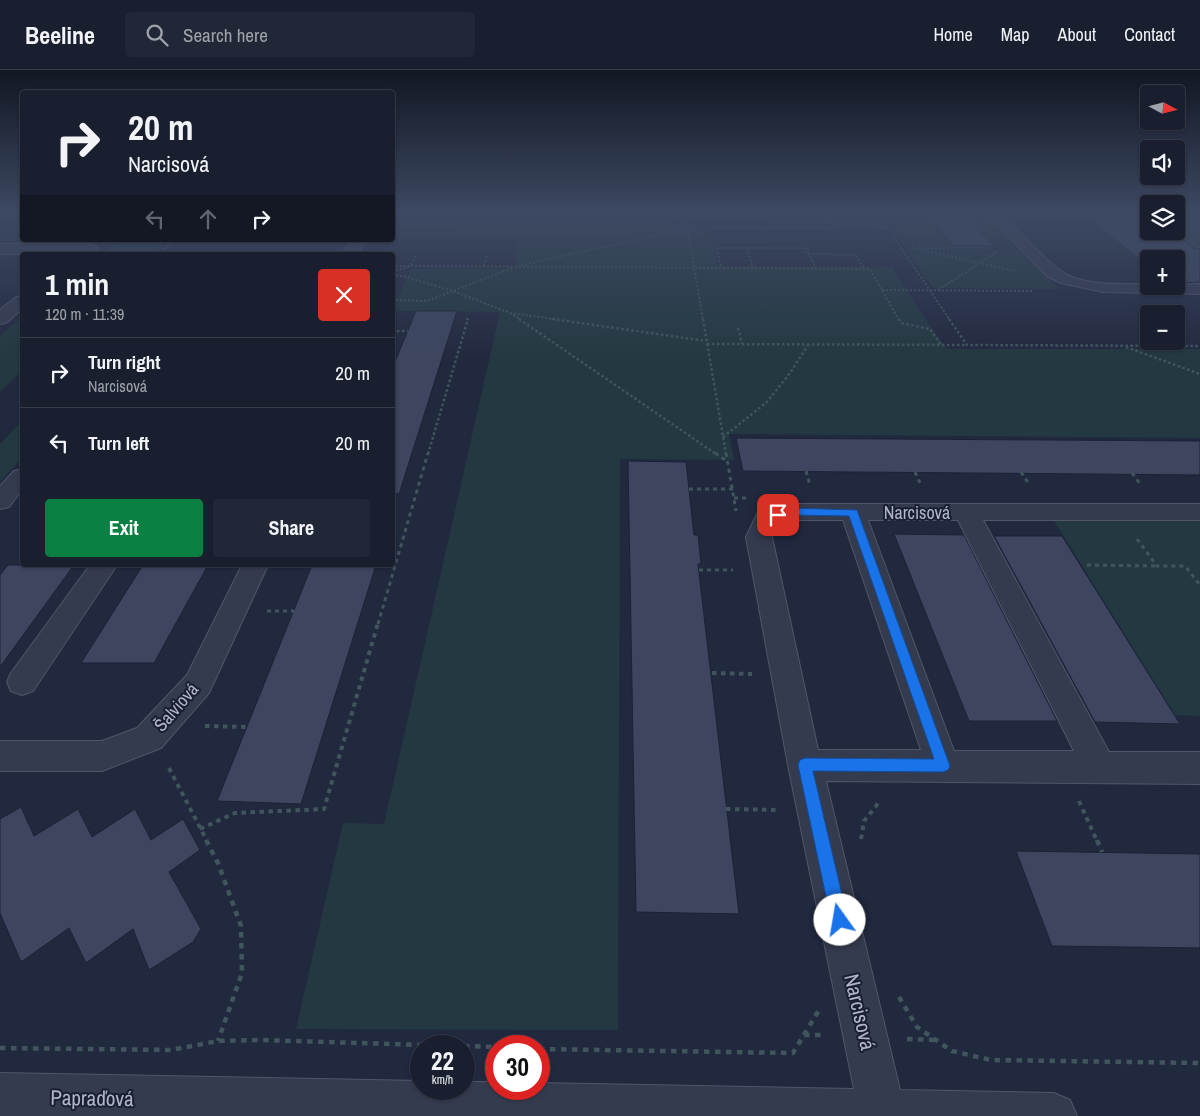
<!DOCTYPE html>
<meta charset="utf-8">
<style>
body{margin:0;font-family:"Archivo Narrow",sans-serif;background:#222737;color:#f1f3f6;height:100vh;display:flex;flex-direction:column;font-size:19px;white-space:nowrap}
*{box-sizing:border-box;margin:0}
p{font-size:16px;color:#9fa2aa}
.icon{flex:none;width:28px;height:28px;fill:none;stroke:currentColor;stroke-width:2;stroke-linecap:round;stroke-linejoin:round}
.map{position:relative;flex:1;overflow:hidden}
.details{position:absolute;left:20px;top:182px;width:375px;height:315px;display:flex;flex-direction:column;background:#191f2f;border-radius:5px;box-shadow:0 1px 4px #0004,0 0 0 1px #373d4b}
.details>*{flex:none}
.hud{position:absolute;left:20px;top:20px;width:375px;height:152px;border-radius:5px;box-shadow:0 1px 4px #0004,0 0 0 1px #373d4b;background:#191f2f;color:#f1f3f6;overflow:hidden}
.needle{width:32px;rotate:97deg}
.fabs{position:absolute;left:1140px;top:15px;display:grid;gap:10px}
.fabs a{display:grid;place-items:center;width:45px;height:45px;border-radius:5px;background:#191f2f;box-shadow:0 1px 4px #0004,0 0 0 1px #373d4b;font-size:25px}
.speed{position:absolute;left:410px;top:965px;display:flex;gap:10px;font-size:25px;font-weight:700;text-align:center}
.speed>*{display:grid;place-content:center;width:65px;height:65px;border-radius:50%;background:#191f2f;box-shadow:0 1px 4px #0004,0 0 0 1px #373d4b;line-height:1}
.speed small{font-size:12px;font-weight:400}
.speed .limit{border:8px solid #d22;background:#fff;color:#111}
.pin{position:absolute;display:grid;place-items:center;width:42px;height:42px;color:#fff;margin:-21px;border-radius:10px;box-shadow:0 2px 8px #0006}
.me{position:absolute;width:55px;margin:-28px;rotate:347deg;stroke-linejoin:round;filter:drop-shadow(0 0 4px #0008)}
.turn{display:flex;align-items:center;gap:18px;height:105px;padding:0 25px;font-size:22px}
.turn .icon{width:65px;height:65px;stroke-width:2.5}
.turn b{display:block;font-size:35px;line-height:42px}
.lanes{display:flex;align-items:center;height:48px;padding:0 25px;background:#0003;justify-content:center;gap:25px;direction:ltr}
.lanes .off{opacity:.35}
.round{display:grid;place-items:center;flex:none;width:52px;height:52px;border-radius:5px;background:#222737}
.headline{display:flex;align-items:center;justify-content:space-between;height:85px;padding:0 25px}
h1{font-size:30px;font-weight:800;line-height:38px}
.cta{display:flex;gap:10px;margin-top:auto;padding:10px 25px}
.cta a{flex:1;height:58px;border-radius:5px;background:#0b8043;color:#fff;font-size:20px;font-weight:800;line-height:58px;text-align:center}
.cta a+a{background:#222737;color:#f1f3f6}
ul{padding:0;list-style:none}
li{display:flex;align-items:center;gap:15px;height:70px;padding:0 25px;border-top:1px solid #373d4b}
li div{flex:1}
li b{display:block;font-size:19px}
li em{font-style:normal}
header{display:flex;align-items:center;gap:30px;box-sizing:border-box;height:70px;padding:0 25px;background:#191f2f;border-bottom:1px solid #373d4b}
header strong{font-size:24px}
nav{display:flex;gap:28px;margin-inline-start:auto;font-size:18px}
.search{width:350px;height:45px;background:#222737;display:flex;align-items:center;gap:12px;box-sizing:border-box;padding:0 18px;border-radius:5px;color:#9fa2aa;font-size:19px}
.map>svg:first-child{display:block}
.green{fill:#233840}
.building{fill:#3d455f;stroke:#1c2236}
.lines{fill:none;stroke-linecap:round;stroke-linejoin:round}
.minor-casing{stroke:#50566a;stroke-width:2}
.path-far4{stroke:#41555d;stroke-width:2;stroke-dasharray:2 2;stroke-linecap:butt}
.path-far3{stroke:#41555d;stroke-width:2.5;stroke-dasharray:2.5 2.5;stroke-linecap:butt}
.path-far2{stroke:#41555d;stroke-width:3;stroke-dasharray:4 4;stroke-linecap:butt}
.path-far1{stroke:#41555d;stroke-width:4;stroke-dasharray:4.5 4.5;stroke-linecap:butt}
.path{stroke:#41555d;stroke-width:4.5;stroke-dasharray:5.5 5.5;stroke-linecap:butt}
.minor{fill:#353b4f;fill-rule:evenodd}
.route{fill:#1a73e8;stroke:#114b97}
.labels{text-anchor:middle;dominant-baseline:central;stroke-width:4;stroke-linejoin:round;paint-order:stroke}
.street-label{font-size:18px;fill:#b1b6ca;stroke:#1a2034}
.near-street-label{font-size:21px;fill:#b1b6ca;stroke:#1a2034}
</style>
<header>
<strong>Beeline</strong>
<div class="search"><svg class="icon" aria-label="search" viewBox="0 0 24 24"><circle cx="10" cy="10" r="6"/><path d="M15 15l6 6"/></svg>Search here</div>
<nav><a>Home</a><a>Map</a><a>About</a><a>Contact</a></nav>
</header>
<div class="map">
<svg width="1200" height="1046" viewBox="0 0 1200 1046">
<rect width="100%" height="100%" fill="#21293f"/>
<path class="green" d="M393 144H669V160H709L718 196 892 197 932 259 947 279H1200V368L729 364 734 390 620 389 618 960 296 959 343 753 384 754 500 242 393 241V237L411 199H516L515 185 518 170 393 169Z
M830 144H874L882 157 837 156Z
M882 144H986L1017 177H905Z
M120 170H167L150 185H100Z
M905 178 1020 180 1059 219 933 218Z
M22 247V301L0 322V266Z
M22 351V388L0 412V374Z
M1051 446H1200V646L1175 645Z"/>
<path class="building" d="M928 144H964L994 176H954Z
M1096 147H1149V161H1172L1194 178 1200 179V212L1176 213V189H1149V197L1094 152H1102Z
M1176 148H1200V164L1176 150Z
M416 241H457L399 424 392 423V299Z
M736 368 1200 371V405L743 401Z
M628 391 686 392 694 465H698L701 494H698L739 844 636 842Z
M894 464 964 465 1057 651H969Z
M994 466H1062L1180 654 1095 652Z
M8 495H74L0 597V505Z
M143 495H208L154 593H81Z
M312 495H376L301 734 217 731Z
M21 737 34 766 78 739 92 767 135 739 151 770 183 749 200 780 169 802 201 859 193 872 149 900 133 859 86 893 69 858 21 892 0 843V749Z
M1016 781 1200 784V878L1052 876Z"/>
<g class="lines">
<defs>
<path id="minor" d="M987 144H1002C1020 162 1038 183 1058 199 1081 217 1121 214 1149 214V216L1200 214V224L1103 222 1061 213 1047 206Z
M1176 152 1200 166V177L1195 176 1174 161H1176Z
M352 170H366L357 185H341Z
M0 174H90L95 176 98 179 95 182 90 184H0Z
M22 226V239L6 253 0 254V240L16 227Z
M22 399V420L9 437 0 439V416L14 401Z
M790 434H1200V450H983L1109 682H1200V714L826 711 900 1020 1054 1023 1070 1030 1077 1046H0V1003L421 1011V1019H464V1012H496V1019H539V1013L854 1019 788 695 746 467 758 442ZM790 450H843L921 680H818L772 467 777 454ZM868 450H958L1074 681H954Z
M90 495H117L33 621 22 625 11 621 7 612 11 603Z
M242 495H268L209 623 161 678 102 701H0V671H102L137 658 187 605Z"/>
</defs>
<use href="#minor" class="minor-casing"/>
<path class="path-far4" d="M685 144 703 250
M826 144 835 158
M878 144 950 250
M773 153H832
M392 157 887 158
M747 178 753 198
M912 178 1015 201
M919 178H992
M158 185 174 170
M226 185 228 183
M521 195 686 159
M392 196H411L416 185
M484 196 487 185
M721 196 716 178H806L809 184
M816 199 809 184 856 185 864 199
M392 202 411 196 870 199 899 250
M392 205 403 206 453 221 510 243 561 250
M882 220 1034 221
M938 220 998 181
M392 230 427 231 512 198
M510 243 521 250
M467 250 468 248"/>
<path class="path-far3" d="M519 249 716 384
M552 249 706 271
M703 249 726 384
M899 249 901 253 930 259 941 275
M949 249 967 275 1200 276
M738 258 742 274
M392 261H408
M707 274 967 275
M1126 277 1200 304
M723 367 767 332 790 303 808 275
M428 384 468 249"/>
<path class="path-far2" d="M715 383 728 392
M726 383 736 441
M806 401 810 415
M915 402 921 415
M1021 402 1029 414
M1132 403 1141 415
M689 419H733
M734 428H749
M1137 469 1157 496H1185L1200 515
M1087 495 1156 496
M699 500H733
M267 541H294
M378 554 428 383"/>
<path class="path-far1" d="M712 603 752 604
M205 656 247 657
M169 698 207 771
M1079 731 1097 771
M726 739 778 740
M200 759 235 743 324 739 378 553
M861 769 864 751 880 731"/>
<path class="path" d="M206 770 218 793 241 856 242 903 218 971
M1097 770 1102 782
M899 927 917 957 952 981 991 990 1200 993
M804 965H823
M907 969 936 970
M464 976 496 977
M0 978 171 980 218 971 261 970 456 976
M539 979 793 983 819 940"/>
<use href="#minor" class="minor"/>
</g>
<linearGradient id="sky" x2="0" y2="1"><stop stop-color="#121723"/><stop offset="0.49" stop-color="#3d4963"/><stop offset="1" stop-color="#3d4963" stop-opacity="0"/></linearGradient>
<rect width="1200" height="291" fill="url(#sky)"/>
<path class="route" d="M790 438 857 440 950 696 948 700 943 702 813 701 848 850 845 856 840 858 834 856 831 850 798 695 800 690 805 688 934 689 849 446 790 445 778 448 773 445 775 443Z"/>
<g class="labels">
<g class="street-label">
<text x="917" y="442">Narcisová</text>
<text transform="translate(176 637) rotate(-49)">Šalviová</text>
</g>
<g class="near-street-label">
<text transform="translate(860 942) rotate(77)">Narcisová</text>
<text transform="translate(92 1028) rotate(1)">Papraďová</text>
</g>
</g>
</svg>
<div class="fabs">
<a><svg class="needle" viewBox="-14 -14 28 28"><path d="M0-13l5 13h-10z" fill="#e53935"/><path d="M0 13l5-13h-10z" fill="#9fa2aa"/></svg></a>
<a><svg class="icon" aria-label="sound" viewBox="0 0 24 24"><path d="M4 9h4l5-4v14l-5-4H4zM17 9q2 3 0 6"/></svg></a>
<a><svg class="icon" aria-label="layers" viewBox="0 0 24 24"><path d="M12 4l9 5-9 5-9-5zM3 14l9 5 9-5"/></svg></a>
<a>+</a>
<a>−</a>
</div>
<div class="speed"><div>22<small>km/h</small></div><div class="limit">30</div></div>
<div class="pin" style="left:778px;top:445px;background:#d93025"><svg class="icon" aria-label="arrive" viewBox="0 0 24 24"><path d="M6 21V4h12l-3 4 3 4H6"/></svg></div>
<svg class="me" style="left:840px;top:850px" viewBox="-20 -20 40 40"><circle r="19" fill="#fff"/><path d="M0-13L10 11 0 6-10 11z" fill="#1a73e8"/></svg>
<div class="hud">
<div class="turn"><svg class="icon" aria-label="right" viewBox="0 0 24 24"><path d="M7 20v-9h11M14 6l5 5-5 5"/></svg><div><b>20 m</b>Narcisová</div></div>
<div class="lanes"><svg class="icon off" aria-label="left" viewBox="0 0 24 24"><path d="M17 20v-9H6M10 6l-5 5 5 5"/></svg><svg class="icon off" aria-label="ahead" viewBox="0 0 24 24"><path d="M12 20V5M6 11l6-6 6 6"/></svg><svg class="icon" aria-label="right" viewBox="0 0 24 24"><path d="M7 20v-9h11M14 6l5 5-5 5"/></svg></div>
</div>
<section class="details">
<div class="headline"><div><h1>1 min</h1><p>120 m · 11:39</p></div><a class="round" style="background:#d93025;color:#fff"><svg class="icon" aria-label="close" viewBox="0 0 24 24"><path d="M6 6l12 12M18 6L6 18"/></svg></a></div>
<ul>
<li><svg class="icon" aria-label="right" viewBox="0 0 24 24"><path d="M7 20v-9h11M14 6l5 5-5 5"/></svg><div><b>Turn right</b><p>Narcisová</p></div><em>20 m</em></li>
<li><svg class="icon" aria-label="left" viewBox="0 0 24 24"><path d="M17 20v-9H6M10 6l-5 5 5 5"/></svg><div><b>Turn left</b></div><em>20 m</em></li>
</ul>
<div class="cta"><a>Exit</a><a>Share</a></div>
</section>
</div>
